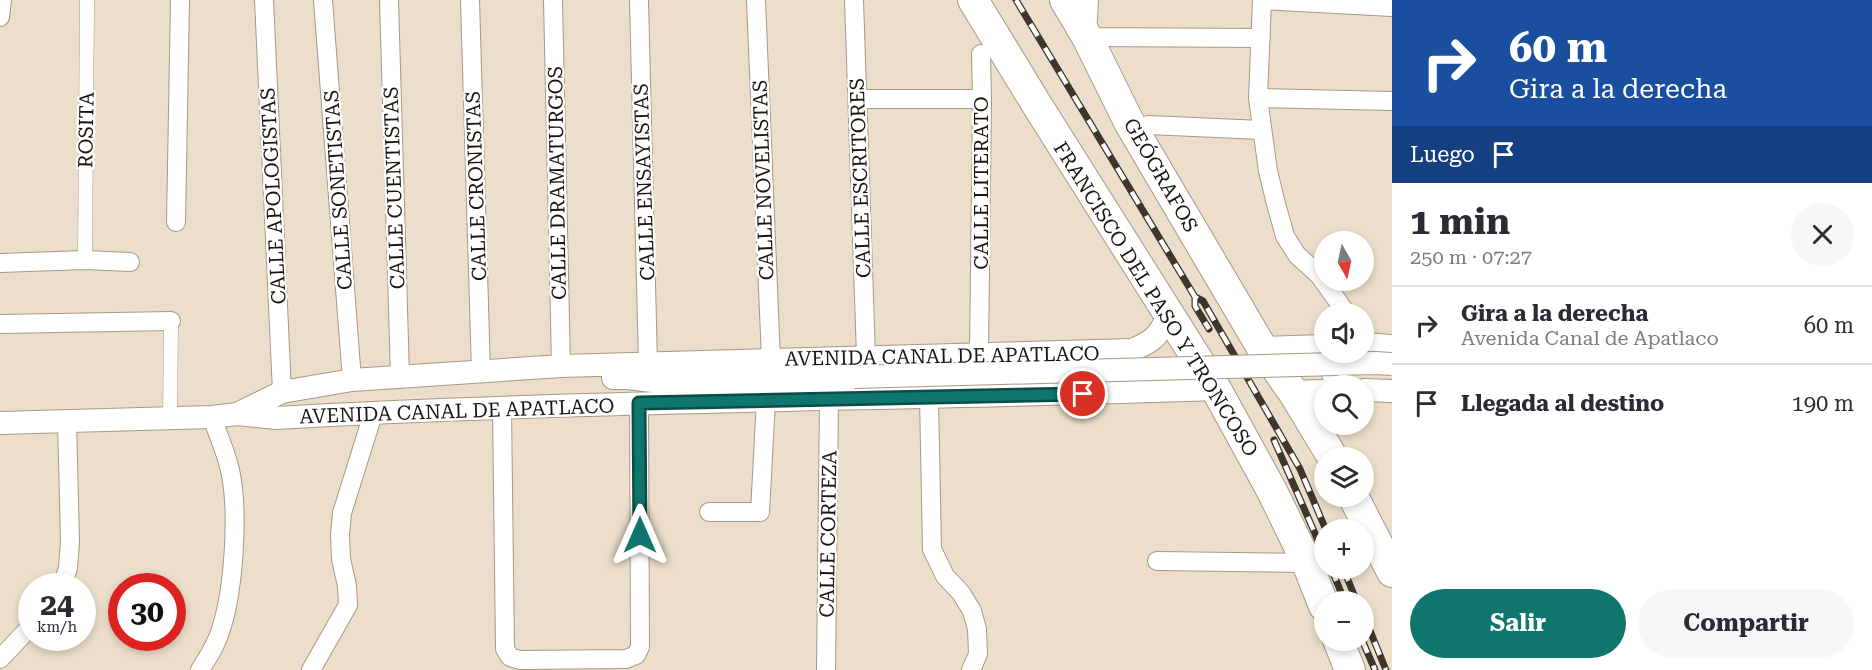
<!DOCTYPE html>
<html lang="es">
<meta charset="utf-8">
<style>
body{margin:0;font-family:"Roboto Serif",serif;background:#f7f7f7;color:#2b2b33;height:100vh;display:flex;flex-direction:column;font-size:22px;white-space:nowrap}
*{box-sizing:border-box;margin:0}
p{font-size:20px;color:#7c7c81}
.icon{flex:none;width:33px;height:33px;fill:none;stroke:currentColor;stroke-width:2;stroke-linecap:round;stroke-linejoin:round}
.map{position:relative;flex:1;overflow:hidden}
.panel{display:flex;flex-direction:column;background:#fff;width:480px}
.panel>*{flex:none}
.banner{background:#1a4fa0;color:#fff;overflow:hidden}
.needle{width:39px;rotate:171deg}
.tools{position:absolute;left:1314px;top:231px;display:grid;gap:12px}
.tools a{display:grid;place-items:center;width:60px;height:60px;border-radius:50%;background:#fff;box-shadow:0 3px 9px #0003;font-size:30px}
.speed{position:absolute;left:18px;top:573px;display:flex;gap:12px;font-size:30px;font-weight:700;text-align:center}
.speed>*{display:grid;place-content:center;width:78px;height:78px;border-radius:50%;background:#fff;box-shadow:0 3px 9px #0003;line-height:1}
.speed small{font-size:15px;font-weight:400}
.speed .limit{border:9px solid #d22;background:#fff;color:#111}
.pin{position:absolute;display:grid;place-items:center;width:51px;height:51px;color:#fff;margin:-26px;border:3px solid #fff;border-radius:50%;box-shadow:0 2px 6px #0007}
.me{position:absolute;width:66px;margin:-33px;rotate:0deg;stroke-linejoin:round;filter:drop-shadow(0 0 4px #0008)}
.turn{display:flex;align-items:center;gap:21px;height:126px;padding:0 18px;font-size:27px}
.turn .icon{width:78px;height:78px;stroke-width:2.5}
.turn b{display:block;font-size:42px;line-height:51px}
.then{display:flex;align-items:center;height:57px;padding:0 18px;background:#0003;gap:12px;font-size:22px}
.round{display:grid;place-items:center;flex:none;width:63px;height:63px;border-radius:32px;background:#f7f7f7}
.summary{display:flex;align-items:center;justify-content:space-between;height:102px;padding:0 18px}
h1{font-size:36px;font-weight:700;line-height:45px}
.button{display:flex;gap:12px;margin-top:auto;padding:12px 18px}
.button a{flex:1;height:69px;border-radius:36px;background:#0f766e;color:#fff;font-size:24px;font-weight:700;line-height:69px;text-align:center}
.button a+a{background:#f7f7f7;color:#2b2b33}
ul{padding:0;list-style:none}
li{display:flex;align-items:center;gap:18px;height:78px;padding:0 18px;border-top:2px solid #e1e1e2}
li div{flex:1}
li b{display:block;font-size:22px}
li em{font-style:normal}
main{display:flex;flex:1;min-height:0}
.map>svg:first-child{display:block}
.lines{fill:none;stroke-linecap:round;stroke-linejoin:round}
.pedestrian-casing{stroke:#a69986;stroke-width:15}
.minor-casing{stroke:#a69986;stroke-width:20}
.tertiary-casing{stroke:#a69986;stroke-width:24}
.primary-casing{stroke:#a69986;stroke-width:32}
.pedestrian{stroke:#fff;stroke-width:14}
.minor{stroke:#fff;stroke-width:18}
.tertiary{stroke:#fff;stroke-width:22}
.primary{stroke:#fff;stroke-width:30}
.rail-casing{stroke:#3c362d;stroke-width:7}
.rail{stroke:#fff;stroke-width:4.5;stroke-dasharray:14;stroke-linecap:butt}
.tertiary-bridge-casing{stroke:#a69986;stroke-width:24;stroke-linecap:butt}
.tertiary-bridge{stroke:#fff;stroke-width:22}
.route-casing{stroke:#0a4d48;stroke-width:15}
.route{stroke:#0f766e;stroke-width:10}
.labels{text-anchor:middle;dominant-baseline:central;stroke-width:4.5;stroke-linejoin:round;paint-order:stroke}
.street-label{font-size:20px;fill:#1a150e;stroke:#fff}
</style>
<main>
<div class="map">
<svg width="1392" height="670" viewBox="0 0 1392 670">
<rect width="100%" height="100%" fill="#ecdeca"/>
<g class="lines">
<defs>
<path id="pedestrian" d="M85 260 87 0
M170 419 171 321"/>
<path id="minor" d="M264 0 282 392
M323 0 352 380
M389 0 400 377
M470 0 481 372
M553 0 561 366
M639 0 648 364
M756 0 771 360
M854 0 866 357
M1089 0 1087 37 1261 38
M0 17 2 0
M1258 98 1392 101
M858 99H982
M1148 125 1262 130
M176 222 180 0
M0 263 85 260 130 262
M1347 314 1319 275 1297 255 1285 236 1276 204 1268 171 1258 98 1262 0 1392 7
M0 324 171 321
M979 355 982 99 981 54
M929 398 932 549 945 576 961 593 972 611 977 629 978 654 971 670
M502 408 505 649 510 657 520 660 626 659 636 655 640 647 639 403
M709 512H760L766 400
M1157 561 1307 563
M62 586 68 568 70 541 67 421
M0 659 32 625
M200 670C208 657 217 644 221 629 234 589 239 511 230 470 226 452 218 435 212 417
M311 670 348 605 347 586 341 559 340 535 342 513 373 414
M826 670 829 399"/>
<path id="tertiary" d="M1364 344 1392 346
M1262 348 1324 346
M613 378H627L661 382 854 377
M1338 386C1330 373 1332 363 1341 352
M1364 390 1392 391
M1293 392 1324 391
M237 414 282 392 352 380 561 366 1132 350C1154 341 1157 337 1169 316
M0 423 212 417 237 414 276 418C589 400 903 400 1216 389"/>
<path id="primary" d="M973 0 1037 105 1216 389 1272 491 1307 563 1324 606
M1065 0 1087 37 1130 124 1262 348 1293 392 1333 458
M1353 496 1392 572
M1338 640 1350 670"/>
</defs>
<use href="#pedestrian" class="pedestrian-casing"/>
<use href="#minor" class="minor-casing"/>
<use href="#tertiary" class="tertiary-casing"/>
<use href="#primary" class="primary-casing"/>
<use href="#pedestrian" class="pedestrian"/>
<use href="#minor" class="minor"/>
<use href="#tertiary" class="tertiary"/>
<use href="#primary" class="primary"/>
<defs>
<path id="rail" d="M1016 0 1195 297 1203 301 1300 469 1326 530
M1195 297V306L1209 329
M1274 440 1324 554
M1331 568 1345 602
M1343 568 1357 602
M1364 616 1386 670
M1362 640 1375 670"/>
</defs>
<use href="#rail" class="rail-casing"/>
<use href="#rail" class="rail"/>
<defs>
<path id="tertiary-bridge" d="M854 377 1375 363 1392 364"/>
</defs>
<use href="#tertiary-bridge" class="tertiary-bridge-casing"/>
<use href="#tertiary-bridge" class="tertiary-bridge"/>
</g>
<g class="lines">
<defs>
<path id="route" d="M640 535 639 403 1083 394"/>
</defs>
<use href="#route" class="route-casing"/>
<use href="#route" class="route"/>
</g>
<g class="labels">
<g class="street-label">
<text transform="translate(86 130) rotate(-89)">ROSITA</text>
<text transform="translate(1161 175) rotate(60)">GEÓGRAFOS</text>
<text transform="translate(860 178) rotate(-92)">CALLE ESCRITORES</text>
<text transform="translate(763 180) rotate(-92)">CALLE NOVELISTAS</text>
<text transform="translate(644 182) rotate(-92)">CALLE ENSAYISTAS</text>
<text transform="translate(557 183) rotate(-91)">CALLE DRAMATURGOS</text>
<text transform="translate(981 183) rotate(-90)">CALLE LITERATO</text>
<text transform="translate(476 186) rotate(-92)">CALLE CRONISTAS</text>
<text transform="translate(394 188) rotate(-92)">CALLE CUENTISTAS</text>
<text transform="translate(338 190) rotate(-94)">CALLE SONETISTAS</text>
<text transform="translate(273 196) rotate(-93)">CALLE APOLOGISTAS</text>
<text transform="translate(1156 299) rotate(58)">FRANCISCO DEL PASO Y TRONCOSO</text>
<text transform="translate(942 356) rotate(-1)">AVENIDA CANAL DE APATLACO</text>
<text transform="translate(457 411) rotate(-2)">AVENIDA CANAL DE APATLACO</text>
<text transform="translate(828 534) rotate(-89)">CALLE CORTEZA</text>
</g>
</g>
</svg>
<div class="tools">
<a><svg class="needle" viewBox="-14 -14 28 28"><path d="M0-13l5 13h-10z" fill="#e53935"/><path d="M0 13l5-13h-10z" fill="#7c7c81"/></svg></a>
<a><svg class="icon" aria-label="sound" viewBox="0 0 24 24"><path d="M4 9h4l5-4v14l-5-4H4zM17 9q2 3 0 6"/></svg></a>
<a><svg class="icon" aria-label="search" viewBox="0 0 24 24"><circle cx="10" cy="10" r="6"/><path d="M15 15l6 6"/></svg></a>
<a><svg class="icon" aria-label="layers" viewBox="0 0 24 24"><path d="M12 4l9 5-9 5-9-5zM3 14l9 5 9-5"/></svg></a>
<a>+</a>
<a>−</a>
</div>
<div class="speed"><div>24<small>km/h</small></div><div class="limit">30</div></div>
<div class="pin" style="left:1083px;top:394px;background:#d93025"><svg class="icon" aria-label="arrive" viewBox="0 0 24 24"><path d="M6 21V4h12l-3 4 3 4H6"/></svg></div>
<svg class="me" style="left:640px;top:535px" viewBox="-20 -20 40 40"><path d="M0-17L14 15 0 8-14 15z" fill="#0f766e" stroke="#fff" stroke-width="4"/></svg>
</div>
<section class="panel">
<div class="banner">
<div class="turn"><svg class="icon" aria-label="right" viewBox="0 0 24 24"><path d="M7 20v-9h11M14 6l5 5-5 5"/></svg><div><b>60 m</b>Gira a la derecha</div></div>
<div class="then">Luego<svg class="icon" aria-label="arrive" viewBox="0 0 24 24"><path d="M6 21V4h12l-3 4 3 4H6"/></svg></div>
</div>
<div class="summary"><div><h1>1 min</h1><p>250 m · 07:27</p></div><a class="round"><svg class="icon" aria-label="close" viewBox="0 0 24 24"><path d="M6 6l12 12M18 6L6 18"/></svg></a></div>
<ul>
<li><svg class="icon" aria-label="right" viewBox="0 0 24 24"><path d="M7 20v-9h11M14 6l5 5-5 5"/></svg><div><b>Gira a la derecha</b><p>Avenida Canal de Apatlaco</p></div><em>60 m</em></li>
<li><svg class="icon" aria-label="arrive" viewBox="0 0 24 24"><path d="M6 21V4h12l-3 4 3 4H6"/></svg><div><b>Llegada al destino</b></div><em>190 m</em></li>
</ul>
<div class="button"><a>Salir</a><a>Compartir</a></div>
</section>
</main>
